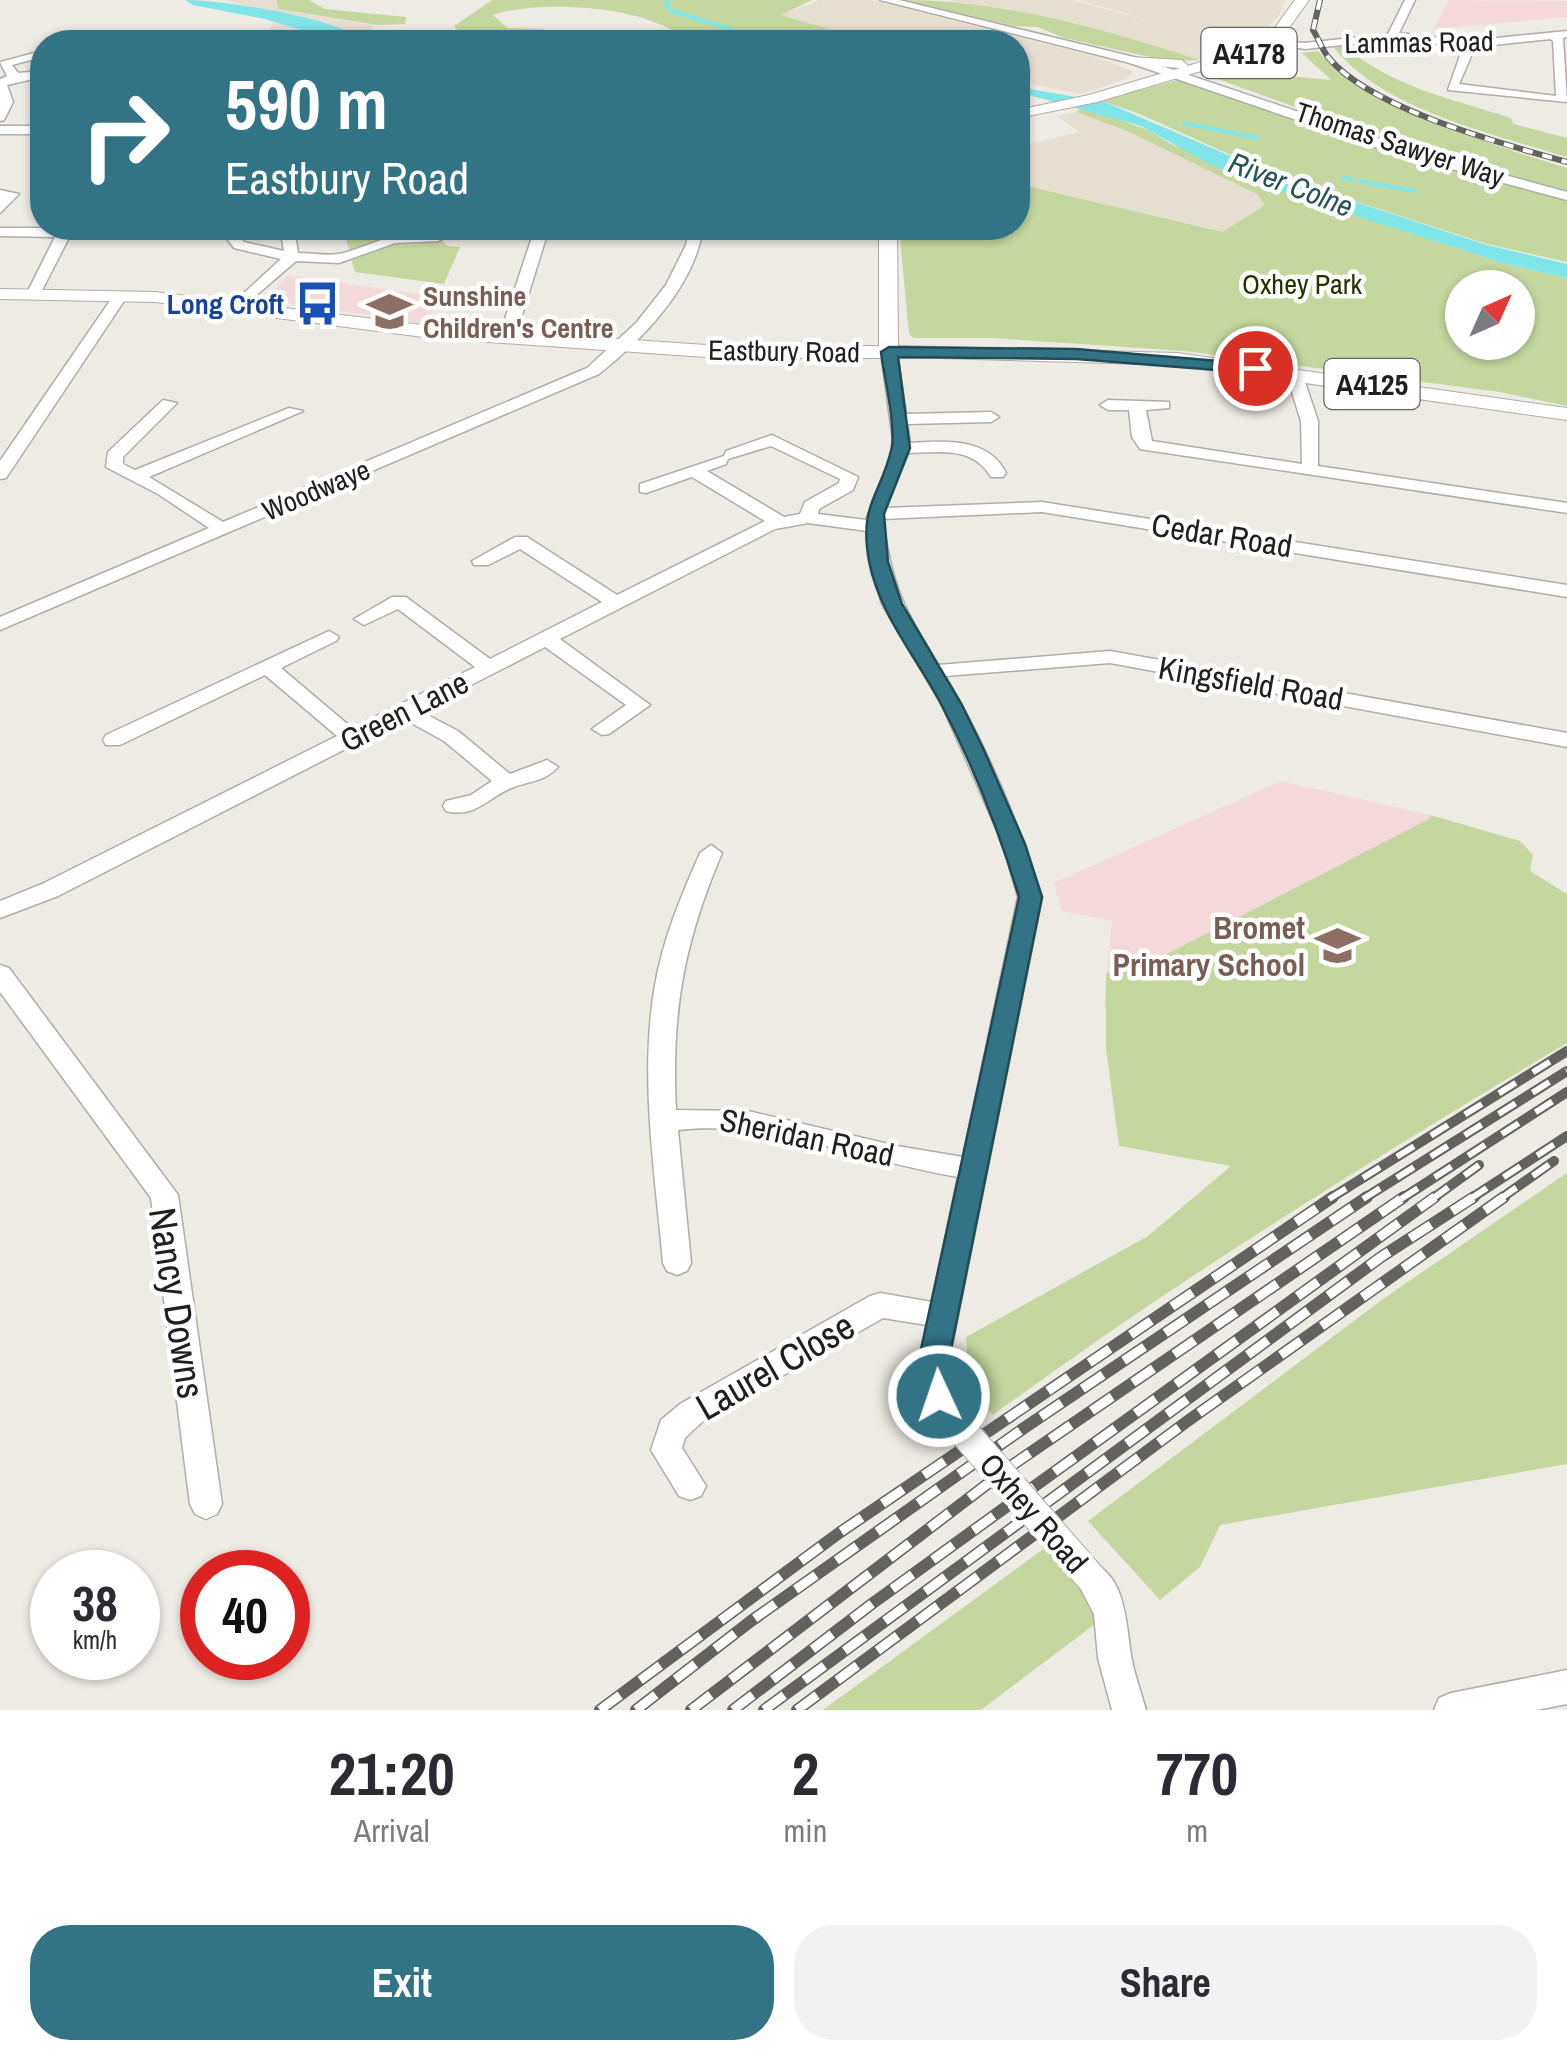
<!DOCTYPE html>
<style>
body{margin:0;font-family:"Archivo Narrow",sans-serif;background:#f2f2f3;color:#2b2b33;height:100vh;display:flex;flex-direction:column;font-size:38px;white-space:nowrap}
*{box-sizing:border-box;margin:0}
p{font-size:32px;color:#7c7c81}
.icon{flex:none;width:55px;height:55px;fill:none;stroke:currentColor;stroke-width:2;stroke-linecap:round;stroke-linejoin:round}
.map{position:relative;height:1710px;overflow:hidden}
.drawer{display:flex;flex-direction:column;background:#fff;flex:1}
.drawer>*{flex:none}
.hud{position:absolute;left:30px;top:30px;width:1000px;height:210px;border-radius:40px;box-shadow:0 2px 8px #0004;background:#327486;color:#fff;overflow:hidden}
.needle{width:65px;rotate:45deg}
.controls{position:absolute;left:1445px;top:270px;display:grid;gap:20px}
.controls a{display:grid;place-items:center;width:90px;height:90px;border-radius:50%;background:#fff;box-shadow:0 2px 8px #0004;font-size:50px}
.speed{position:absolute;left:30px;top:1550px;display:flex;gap:20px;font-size:50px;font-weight:700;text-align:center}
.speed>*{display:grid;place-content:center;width:130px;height:130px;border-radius:50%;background:#fff;box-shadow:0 2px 8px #0004;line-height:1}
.speed small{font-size:25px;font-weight:400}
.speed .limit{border:15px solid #d22;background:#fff;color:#111}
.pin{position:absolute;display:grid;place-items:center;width:85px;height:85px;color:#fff;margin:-42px;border:5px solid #fff;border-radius:50%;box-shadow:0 2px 10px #0007}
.me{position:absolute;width:110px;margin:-55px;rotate:357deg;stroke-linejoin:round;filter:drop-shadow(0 0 8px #0008)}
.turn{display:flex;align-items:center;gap:35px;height:210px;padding:0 30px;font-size:45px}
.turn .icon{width:130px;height:130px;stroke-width:2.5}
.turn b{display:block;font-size:70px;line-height:85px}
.eta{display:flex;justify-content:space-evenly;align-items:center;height:170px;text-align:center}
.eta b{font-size:60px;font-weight:700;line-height:70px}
.cta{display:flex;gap:20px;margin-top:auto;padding:20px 30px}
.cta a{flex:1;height:115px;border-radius:40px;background:#327486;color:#fff;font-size:40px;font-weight:700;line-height:115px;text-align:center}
.cta a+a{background:#f2f2f3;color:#2b2b33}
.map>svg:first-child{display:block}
.built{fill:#e7ded2}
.education{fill:#f4d9da}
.green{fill:#c4d79f;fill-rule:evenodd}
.water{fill:#7fe5e8}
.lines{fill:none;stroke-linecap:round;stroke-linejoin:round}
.stream{stroke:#7fe5e8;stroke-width:4}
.river{fill:#7fe5e8;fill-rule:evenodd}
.minor-casing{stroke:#b0aca7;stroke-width:3}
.major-casing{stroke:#b0aca7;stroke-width:2}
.minor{fill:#fff;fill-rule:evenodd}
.major{fill:#fff;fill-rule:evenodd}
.rail-far2-casing{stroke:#64625f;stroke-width:6}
.rail-far1-casing{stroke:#64625f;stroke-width:10}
.rail-casing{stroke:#64625f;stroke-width:12}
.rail-far2{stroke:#fff;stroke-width:4;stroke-dasharray:10;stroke-linecap:butt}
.rail-far1{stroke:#fff;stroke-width:6;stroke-dasharray:20;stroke-linecap:butt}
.rail{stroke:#fff;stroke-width:9;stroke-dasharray:25;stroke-linecap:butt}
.minor-bridge-casing{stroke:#b0aca7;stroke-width:32;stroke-linecap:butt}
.minor-bridge{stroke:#fff;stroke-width:30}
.route{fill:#327486;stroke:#204b57;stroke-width:2.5}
.labels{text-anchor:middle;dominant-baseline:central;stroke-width:9;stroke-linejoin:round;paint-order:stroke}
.far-street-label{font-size:28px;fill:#21201e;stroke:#fff}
.far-park-label{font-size:28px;fill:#263300;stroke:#fff}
.far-education-label{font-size:28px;font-weight:bold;fill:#785e54;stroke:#fff;text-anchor:start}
.far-transit-label{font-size:28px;font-weight:bold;fill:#164399;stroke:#fff;text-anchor:end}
.shield{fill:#fff;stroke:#646362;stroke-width:2.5}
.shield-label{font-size:30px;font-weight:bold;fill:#21201e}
.far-water-label{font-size:30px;font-style:italic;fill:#265455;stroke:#fff}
.street-label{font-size:32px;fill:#21201e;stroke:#fff}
.education-label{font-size:32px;font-weight:bold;fill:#785e54;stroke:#fff;text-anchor:end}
.near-street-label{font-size:38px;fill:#21201e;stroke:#fff}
</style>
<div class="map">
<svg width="1567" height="1710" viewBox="0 0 1567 1710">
<rect width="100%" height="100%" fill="#eeeae4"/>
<path class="built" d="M226 0H276L280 9 372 25 374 31 363 36 333 33 301 42H267L273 21 286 17Z
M820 0H871L1092 56 1133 71 1126 79 1080 94 1018 81V42H874L781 15Z
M948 0H1072L1179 29 1079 0H1285L1278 17 1267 27 1264 39 1250 46 1208 38 1242 50 1200 60 1067 23Z
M1076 112 1127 131 1258 194 1265 205 1224 232 1018 184V147L1079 132 1057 116Z"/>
<path class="education" d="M1449 0 1567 1V17L1434 29Z
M288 275 439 297 429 324 266 300Z
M1281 781 1430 815 1567 907 1104 1008 1112 921 1062 911 1054 883Z"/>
<path class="green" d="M276 0H309L325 9 406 17 405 24 377 25 279 9Z
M492 0H812L781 15 874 42H646L675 32C634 5 536 0 493 15L507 28 544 29 543 39 429 42 465 39 454 26Z
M903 0C1003 0 1106 30 1200 60L1168 61 1064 38 1038 27 1014 26Z
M1344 45C1390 87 1453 99 1511 118L1513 124 1567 138V157C1493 134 1384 110 1334 48Z
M1318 51C1366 106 1496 146 1567 168V192L1376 136 1198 72 1232 61 1269 74 1331 80 1302 53Z
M1179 80 1567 199V262L1487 244 1280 177 1142 115 1100 100Z
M1083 107 1148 130 1171 144 1288 193 1506 264 1567 278V406L1500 392 1185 351 991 338H914L909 334 899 228H1018V184L1223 232 1265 205 1257 194 1127 131 1076 112ZM1462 288H1518V342H1462Z
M343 228H453L443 241 447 246 460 247 444 284 355 272Z
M1430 815 1520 841 1533 855 1530 871 1567 894V1043C1371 1160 1177 1280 993 1415L968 1386 966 1337 1148 1236 1231 1166 1119 1146 1106 1048V973L1136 970 1431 818Z
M1567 1173V1464L1220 1525 1200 1567 1160 1600 1088 1521 1383 1299Z
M1046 1547 1081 1584 1099 1621 981 1710H823Z"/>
<path class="water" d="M1018 87 1105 102 1279 177 1487 245 1567 264V278L1506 264 1291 195 1211 165 1141 126 1018 92Z"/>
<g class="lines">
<path class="stream" d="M666 0 669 10 727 28 754 42
M1184 123 1258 138
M1343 177 1352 180
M1359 181 1414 191"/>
<path class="river" d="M185 0C224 0 338 18 367 42H341L265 19 193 5Z
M690 37H743L752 42H681Z"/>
<defs>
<path id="minor" d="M880 0H899L1138 58 1403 147 1567 192V200L1393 153 1130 63Z
M1405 0H1415L1399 33 1466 41 1567 31V37L1563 38 1567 102 1448 90 1463 47 1398 39 1305 49 1265 43 1271 40 1305 43 1388 34ZM1550 39 1553 41 1556 96 1459 84 1475 47Z
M42 51V57L12 65 18 73 42 71V77L7 85 13 102 4 120 0 121V79L7 76 0 62Z
M0 126H42V134H0Z
M0 190 19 194 0 213Z
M0 228H74L39 296 27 293 55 237 0 236Z
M219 228H233L244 242 284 251 280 228H294L298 253C311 253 326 256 338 254 368 249 416 218 445 237L438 241 395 243 339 263 296 261 238 311 230 306 233 303 281 259 234 248Z
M535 228H549L518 328 520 337 512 342 507 340 502 328Z
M689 228H703C694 287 644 338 599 374L0 630V617L209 528 158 494 106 467 108 452 163 400 177 403 123 457V464L135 470 289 408 303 411 149 477 223 522 587 368 636 323 666 285 686 245Z
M116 292 128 295 6 478 0 479V461Z
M889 347 897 352 906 414 991 412 999 417 991 422 907 424 910 443C945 441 988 437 1006 473L1003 477H991C973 446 940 452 908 453L885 508 1042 502 1567 585V597L1042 512 883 519C891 586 904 608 938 665L1110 651 1567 733V747L1110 663 945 676C986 745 1018 821 1042 897L950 1355 954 1393 970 1422 966 1432 955 1436C915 1421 920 1359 927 1325L883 1318 702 1422 685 1438 682 1448 706 1486 701 1496 690 1500 679 1496 651 1450 661 1420 680 1404 870 1296 880 1293 932 1302 958 1177C869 1163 767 1119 678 1130L691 1263 687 1271 677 1275 667 1271 663 1263C655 1172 639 1076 655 985 663 939 681 896 700 853L711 845 722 853C684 942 671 1013 676 1110L748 1111 897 1146 963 1157 1018 897 1003 844 942 705 882 604 870 562 867 531 808 523 775 529 560 639 650 705 609 734 602 735 592 729 626 705 545 647 420 711 458 731 510 774 547 760 558 767C545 781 531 781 514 787 490 795 477 819 446 811L443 806 446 801 471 795 492 781 444 741 404 719 58 896 0 918V901L42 884 337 736 265 675 120 745H106L103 740 106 735 329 631 339 637 336 641 281 668 352 728 475 667 398 609 364 625 354 619 392 597H406L490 659 602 602 520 549 488 565H474L472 561 515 537H527L617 595 765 521 692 477 646 493 640 492V484L724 456 726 451 772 435 858 477 853 490 819 509 818 514 866 520 894 448 881 352ZM771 446 840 479 839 483 805 502 800 514 784 517 707 471 726 464 728 459Z
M1294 368 1302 373 1318 421V466L1567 503V513L1146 450 1140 449 1132 437 1129 410H1108L1100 405 1108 400 1169 402V408L1146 410 1152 441 1302 464 1301 421 1286 373Z
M0 965 9 968 178 1195 222 1504 217 1514 206 1519 195 1514 190 1504 151 1198 0 992Z
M1091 1562C1126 1576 1126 1623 1131 1655 1134 1673 1141 1692 1146 1710H1112L1098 1658 1094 1614 1075 1578 1080 1567Z
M1567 1670V1704L1536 1710H1434L1439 1698 1451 1693Z"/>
<path id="major" d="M1295 0H1309L1276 46 1265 52 1097 102 1018 118V110L1089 95 1180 68 1134 64 1129 63V57L1182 60 1188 66 1266 40Z
M879 228H897L898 346 1177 353 1567 408V420L1177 365 940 358H720L431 338 155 302 0 299V289L155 292 431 326 720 346H879Z"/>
</defs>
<use href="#minor" class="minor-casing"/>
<use href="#major" class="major-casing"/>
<use href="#minor" class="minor"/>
<use href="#major" class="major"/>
<defs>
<path id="rail-far2" d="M1320 0 1313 30C1318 38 1322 49 1328 57 1370 109 1503 144 1567 162"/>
<path id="rail-far1" d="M1329 1199 1567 1051
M1363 1199 1567 1071
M1401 1199 1567 1092
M1432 1199 1479 1165
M1470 1199 1567 1136
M1500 1199 1554 1161"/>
<path id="rail" d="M600 1710 839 1533 1333 1197
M636 1710 751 1621 1024 1428 1367 1197
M691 1710 1011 1466 1404 1197
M733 1710 873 1603 1435 1197
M764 1710 1381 1257 1474 1197
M797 1710 1189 1420 1504 1197"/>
</defs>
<use href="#rail-far2" class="rail-far2-casing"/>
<use href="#rail-far1" class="rail-far1-casing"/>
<use href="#rail" class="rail-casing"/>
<use href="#rail-far2" class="rail-far2"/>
<use href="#rail-far1" class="rail-far1"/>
<use href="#rail" class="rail"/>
<defs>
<path id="minor-bridge" d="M955 1422 1091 1578"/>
</defs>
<use href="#minor-bridge" class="minor-bridge-casing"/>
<use href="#minor-bridge" class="minor-bridge"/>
</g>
<path class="route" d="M889 347 1076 349 1255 364 1263 368 1255 373 1076 359 898 357 910 448 884 514 888 562 902 604 962 705 983 748 1025 844 1042 897 950 1354 954 1396 950 1405 939 1409 929 1405 920 1354 1019 897C999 831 973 765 941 704 917 658 879 614 869 561 859 505 879 498 891 451 897 429 884 377 881 352Z"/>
<defs>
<symbol id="bus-bare" viewBox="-9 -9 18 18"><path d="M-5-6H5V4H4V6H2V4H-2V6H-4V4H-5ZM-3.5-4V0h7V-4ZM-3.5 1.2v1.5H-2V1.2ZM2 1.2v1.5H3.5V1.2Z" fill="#1a4fb4" stroke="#fff" stroke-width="2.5" paint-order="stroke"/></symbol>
<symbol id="school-bare" viewBox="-9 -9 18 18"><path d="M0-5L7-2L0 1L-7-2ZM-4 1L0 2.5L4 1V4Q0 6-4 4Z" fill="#8d6e63" stroke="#fff" stroke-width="2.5" paint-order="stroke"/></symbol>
</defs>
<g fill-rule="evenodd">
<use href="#bus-bare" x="286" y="272" width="63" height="63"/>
<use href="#school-bare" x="358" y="280" width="63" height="63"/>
<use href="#school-bare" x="1306" y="914" width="63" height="63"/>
</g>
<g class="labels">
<g class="far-street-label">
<text transform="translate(1419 42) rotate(-1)">Lammas Road</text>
<text transform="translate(1400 144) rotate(18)">Thomas Sawyer Way</text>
<text transform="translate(784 351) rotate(1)">Eastbury Road</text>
<text transform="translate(316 490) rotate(-23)">Woodwaye</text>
</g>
<g class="far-park-label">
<text x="1302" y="284">Oxhey Park</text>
</g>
<g class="far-education-label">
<text x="423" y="296">Sunshine<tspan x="423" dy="32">Children's Centre</tspan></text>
</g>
<g class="far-transit-label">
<text x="284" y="304">Long Croft</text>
</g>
<g class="shield">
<rect x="1201.5" y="28" width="95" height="50" rx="8"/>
<rect x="1324.5" y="359" width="95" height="50" rx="8"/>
</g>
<g class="shield-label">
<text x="1249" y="53">A4178</text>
<text x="1372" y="384">A4125</text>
</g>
<g class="far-water-label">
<text transform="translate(1291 184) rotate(21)">River Colne</text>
</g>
<g class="street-label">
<text transform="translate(1222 535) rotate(9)">Cedar Road</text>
<text transform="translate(1251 683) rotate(10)">Kingsfield Road</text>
<text transform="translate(404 711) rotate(-27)">Green Lane</text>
<text transform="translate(807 1137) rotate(12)">Sheridan Road</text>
<text transform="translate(1034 1513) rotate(49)">Oxhey Road</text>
</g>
<g class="education-label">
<text x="1305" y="927">Bromet<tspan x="1305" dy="37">Primary School</tspan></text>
</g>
<g class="near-street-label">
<text transform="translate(177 1303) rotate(81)">Nancy Downs</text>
<text transform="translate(775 1366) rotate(-30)">Laurel Close</text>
</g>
</g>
</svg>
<div class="controls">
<a><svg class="needle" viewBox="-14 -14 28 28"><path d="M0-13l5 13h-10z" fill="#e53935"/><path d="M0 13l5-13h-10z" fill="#7c7c81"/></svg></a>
</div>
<div class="speed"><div>38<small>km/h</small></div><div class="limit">40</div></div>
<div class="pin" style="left:1255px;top:368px;background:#d93025"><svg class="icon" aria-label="arrive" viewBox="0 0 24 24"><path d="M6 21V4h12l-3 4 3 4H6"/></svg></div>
<svg class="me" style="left:939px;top:1396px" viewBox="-20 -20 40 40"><circle r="17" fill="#327486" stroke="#fff" stroke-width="3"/><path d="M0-11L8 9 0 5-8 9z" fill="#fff"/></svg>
<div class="hud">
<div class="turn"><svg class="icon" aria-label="right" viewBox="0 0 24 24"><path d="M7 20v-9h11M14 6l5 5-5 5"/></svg><div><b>590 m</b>Eastbury Road</div></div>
</div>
</div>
<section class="drawer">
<div class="eta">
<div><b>21:20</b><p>Arrival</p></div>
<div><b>2</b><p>min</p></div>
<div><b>770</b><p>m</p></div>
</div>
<div class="cta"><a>Exit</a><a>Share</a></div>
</section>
